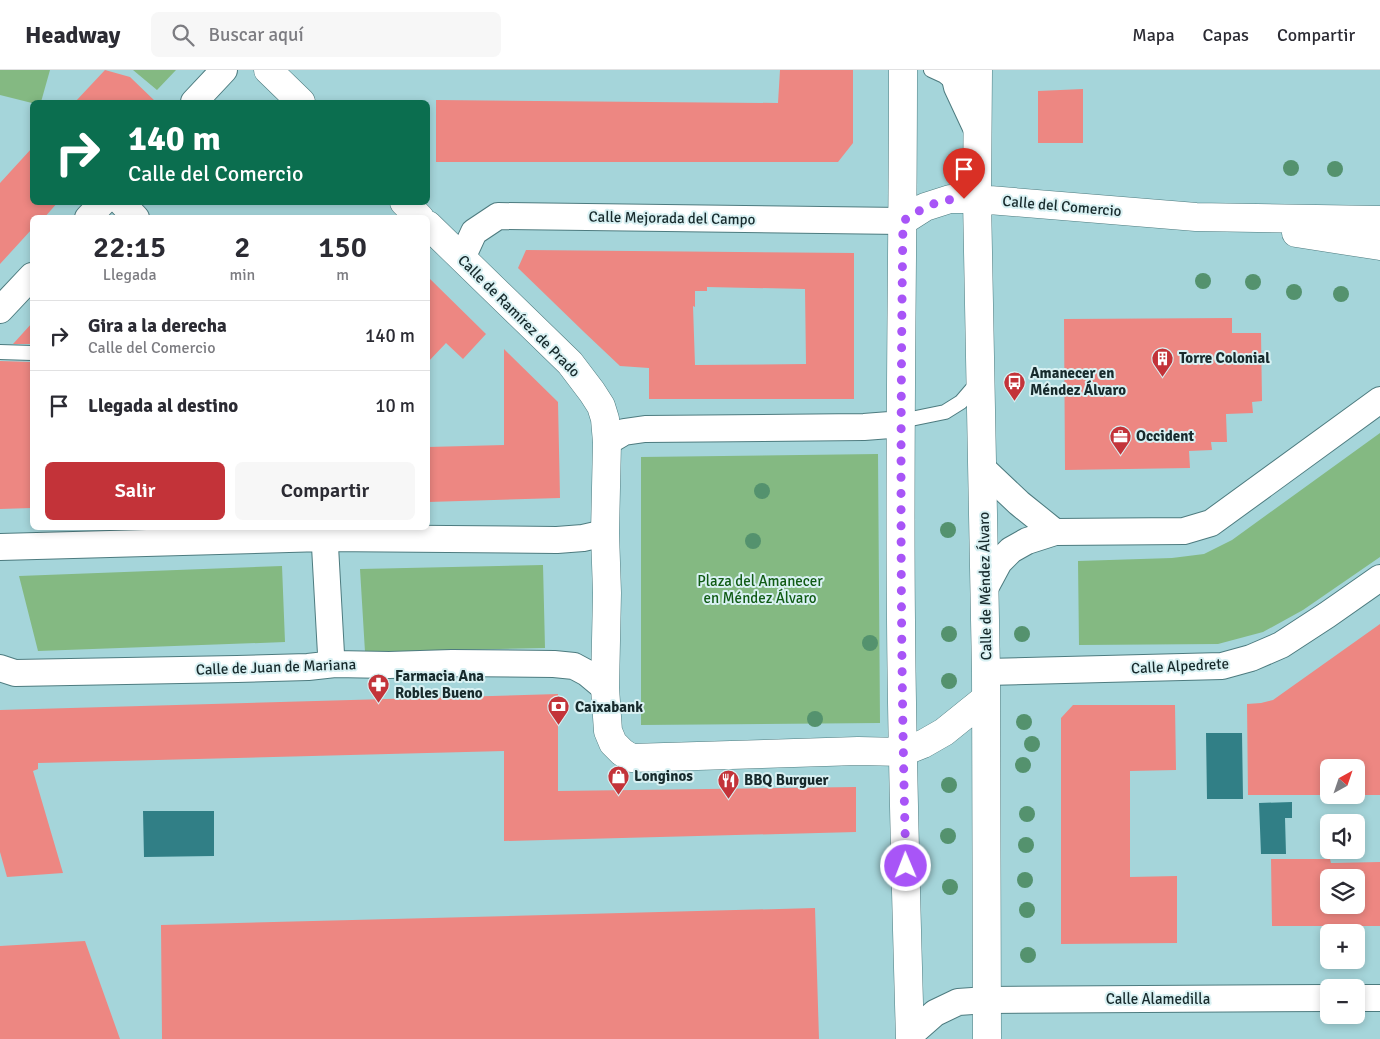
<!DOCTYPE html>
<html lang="es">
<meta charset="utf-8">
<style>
body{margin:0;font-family:Signika,sans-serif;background:#f7f7f7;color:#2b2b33;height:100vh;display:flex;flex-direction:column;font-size:19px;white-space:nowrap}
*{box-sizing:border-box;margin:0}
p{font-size:16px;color:#7c7c81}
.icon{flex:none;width:28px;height:28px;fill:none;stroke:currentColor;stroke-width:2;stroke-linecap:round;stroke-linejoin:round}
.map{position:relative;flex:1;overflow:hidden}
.sheet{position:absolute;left:30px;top:145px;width:400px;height:315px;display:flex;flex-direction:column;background:#fff;border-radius:8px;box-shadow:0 2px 8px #0003}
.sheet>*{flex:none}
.banner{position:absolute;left:30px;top:30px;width:400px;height:105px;border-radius:8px;box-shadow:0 2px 8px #0003;background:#0b6e4f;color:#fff;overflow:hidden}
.needle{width:32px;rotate:40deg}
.buttons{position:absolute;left:1320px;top:689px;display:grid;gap:10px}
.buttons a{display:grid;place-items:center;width:45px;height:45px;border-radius:8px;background:#fff;box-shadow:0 2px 8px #0003;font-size:25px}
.pin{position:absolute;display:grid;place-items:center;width:42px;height:42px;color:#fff;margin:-51px -21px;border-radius:50% 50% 50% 0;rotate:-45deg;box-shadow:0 0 5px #0007}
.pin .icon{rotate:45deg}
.me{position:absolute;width:55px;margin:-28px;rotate:359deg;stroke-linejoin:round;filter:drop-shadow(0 0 4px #0008)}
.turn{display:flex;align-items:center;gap:18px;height:105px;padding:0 15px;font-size:22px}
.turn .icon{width:65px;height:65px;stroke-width:2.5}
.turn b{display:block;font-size:35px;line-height:42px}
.eta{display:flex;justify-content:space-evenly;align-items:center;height:85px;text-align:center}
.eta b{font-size:30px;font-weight:600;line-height:35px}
.action{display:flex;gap:10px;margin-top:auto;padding:10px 15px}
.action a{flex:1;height:58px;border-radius:8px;background:#c33339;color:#fff;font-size:20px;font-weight:600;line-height:58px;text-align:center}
.action a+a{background:#f7f7f7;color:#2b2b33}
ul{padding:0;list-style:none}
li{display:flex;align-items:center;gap:15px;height:70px;padding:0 15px;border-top:1px solid #e1e1e2}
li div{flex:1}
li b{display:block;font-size:19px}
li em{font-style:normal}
header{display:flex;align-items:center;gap:30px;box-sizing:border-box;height:70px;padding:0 25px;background:#fff;border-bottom:1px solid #e1e1e2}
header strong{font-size:24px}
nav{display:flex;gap:28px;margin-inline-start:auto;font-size:18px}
.search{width:350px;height:45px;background:#f7f7f7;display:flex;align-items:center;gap:12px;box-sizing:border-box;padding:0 18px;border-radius:8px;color:#7c7c81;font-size:19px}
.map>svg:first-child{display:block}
.green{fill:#84b982}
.water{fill:#317f86}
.building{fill:#ed8782;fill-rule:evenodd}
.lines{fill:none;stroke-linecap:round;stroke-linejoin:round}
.lane-casing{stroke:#4d7b7f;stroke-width:16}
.street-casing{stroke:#4d7b7f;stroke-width:28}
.secondary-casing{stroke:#4d7b7f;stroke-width:29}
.lane{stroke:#fff;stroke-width:14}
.street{stroke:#fff;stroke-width:26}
.secondary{stroke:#fff;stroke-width:28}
.tree{fill:#54926e}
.route{stroke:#a855f7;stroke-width:9;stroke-dasharray:0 16.2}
.labels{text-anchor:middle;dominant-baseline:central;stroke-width:4;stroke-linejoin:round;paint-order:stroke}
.street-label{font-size:15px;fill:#172a2c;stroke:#d9f1f3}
.poi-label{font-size:15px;font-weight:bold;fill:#172a2c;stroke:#d9f1f3;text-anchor:start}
.park-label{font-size:15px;fill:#115b15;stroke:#d9f1f3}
</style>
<header>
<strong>Headway</strong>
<div class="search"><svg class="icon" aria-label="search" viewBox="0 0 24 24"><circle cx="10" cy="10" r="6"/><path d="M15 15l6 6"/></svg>Buscar aquí</div>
<nav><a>Mapa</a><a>Capas</a><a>Compartir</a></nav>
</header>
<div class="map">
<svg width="1380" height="969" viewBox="0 0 1380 969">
<rect width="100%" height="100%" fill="#a5d5da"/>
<path class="green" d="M0 0H50L41 32 32 33 0 25Z
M133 0H176L157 20Z
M1380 363V487L1303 540 1263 562 1218 574 1079 575 1078 491 1172 488 1204 484 1232 470Z
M878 384 880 653 641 655V387Z
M543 495 545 578 365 582 360 499Z
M282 496 285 572 38 581 19 506Z"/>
<path class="water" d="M1206 663H1242L1243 729H1207Z
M1292 732V748H1285L1286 784H1261L1259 733Z
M143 741H214V786L144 787Z"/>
<path class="building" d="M105 0 130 7 156 32H75Z
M780 0H853V73L838 92H436V30L778 33Z
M1083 19V73H1038V21Z
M32 78V132H58L44 148H32V159L0 194V113Z
M526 180 854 183V329H649V298L620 296 584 262 518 198ZM707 217 805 219 806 294 695 295 693 236 695 237V221H707Z
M428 207 486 264 463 289 446 273 428 292Z
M1232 248V263H1261L1262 331 1252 332 1253 343 1226 344 1227 372H1211L1212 380 1189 381 1190 398 1065 400 1064 249Z
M32 253V274H13Z
M504 279 558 332 560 428 428 432V377L504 375Z
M0 291 32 292V438L0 439Z
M1380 554V725H1248L1247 634 1261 633 1273 630ZM1329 698H1356V725H1329Z
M558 624V721L856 717V762L504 771V681L38 693V699L33 701 63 803 7 807 0 782V640Z
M1073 635H1175L1176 700 1130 701V807L1177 806V873L1061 874V648Z
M1271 789H1330L1331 793 1380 792V856H1272ZM1329 808H1356V835H1329Z
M815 838 819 969H162L161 855Z
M85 871 120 969H0V876Z"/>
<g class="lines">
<defs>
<path id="lane" d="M931 0 944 6 955 15
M0 282 32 283
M901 351 945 342 961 332 979 311"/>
<path id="street" d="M953 0 957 17 978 62
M194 32 224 0
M121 132 136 148
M88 148 103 132
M462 188 474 162 498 146 903 151
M0 240 32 206
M607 372 624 362 645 359 864 357 890 355 901 351
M983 399 1019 433 1055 462
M324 458 331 584 335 594
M0 477 324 468 557 470 583 468 605 463
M985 518 999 492 1011 480 1027 471 1055 462 1184 461 1211 453 1380 330
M0 598 15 603 237 599 308 597 335 594 389 595 452 593 554 594 574 596 587 603 605 618
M986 602 1222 596 1251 588 1281 575 1327 545 1380 508
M1356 928H1380
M910 965 935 943 958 932 987 930 1329 928"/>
<path id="secondary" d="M268 0 301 32
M903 0C903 183 899 367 901 550 902 690 906 829 910 969
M978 0 977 129 986 602 987 969
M404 132 420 148
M903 151 925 137 950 129H977L1196 147 1380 150
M428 155 570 293 592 322 601 336 605 349 607 372 605 463 607 523 605 618 608 661 613 673 622 682 631 688 858 681 903 682 923 674 944 662 985 629
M1296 163 1380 176"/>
</defs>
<use href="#lane" class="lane-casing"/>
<use href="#street" class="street-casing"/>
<use href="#secondary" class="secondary-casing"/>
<use href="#lane" class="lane"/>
<use href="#street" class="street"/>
<use href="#secondary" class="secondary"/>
</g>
<g class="tree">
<circle cx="1291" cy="98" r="8"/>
<circle cx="1335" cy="99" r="8"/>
<circle cx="1203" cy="211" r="8"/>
<circle cx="1253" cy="212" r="8"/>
<circle cx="1294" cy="222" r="8"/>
<circle cx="1341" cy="224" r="8"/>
<circle cx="762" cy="421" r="8"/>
<circle cx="948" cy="460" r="8"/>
<circle cx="753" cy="471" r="8"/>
<circle cx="949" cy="564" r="8"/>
<circle cx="1022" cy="564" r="8"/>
<circle cx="870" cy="573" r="8"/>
<circle cx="949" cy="611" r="8"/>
<circle cx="815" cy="649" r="8"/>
<circle cx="1024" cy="652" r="8"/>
<circle cx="1032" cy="674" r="8"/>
<circle cx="1023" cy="695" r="8"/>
<circle cx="949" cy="715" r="8"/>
<circle cx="1027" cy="744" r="8"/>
<circle cx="948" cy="766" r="8"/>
<circle cx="1026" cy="775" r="8"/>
<circle cx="1025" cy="810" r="8"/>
<circle cx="950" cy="817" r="8"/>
<circle cx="1027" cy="840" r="8"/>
<circle cx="1028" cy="885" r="8"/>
</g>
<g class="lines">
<path class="route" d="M906 796C900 581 900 366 903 151 923 138 939 128 964 129"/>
</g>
<defs>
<symbol id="building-pin" viewBox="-11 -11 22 30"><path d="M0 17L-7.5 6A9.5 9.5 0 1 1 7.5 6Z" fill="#c33339" stroke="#d9f1f3"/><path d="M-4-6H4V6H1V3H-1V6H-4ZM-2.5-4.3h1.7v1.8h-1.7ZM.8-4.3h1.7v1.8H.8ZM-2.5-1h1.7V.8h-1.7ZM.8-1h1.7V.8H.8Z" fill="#fff"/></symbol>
<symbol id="bus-pin" viewBox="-11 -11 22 30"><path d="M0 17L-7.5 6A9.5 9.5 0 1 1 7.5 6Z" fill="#c33339" stroke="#d9f1f3"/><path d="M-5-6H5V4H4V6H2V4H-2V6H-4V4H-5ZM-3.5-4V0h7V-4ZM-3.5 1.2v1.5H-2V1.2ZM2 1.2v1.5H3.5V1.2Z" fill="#fff"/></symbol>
<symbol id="office-pin" viewBox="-11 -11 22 30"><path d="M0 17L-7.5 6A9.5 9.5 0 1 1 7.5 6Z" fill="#c33339" stroke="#d9f1f3"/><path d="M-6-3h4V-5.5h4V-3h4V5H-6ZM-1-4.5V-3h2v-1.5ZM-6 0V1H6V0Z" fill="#fff"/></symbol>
<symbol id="pharmacy-pin" viewBox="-11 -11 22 30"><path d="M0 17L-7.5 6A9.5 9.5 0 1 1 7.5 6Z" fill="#c33339" stroke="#d9f1f3"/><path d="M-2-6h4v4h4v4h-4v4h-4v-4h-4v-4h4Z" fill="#fff"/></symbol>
<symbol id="bank-pin" viewBox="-11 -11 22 30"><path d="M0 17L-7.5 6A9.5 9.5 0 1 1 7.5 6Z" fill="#c33339" stroke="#d9f1f3"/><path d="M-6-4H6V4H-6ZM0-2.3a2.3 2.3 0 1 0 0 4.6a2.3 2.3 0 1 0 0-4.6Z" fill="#fff"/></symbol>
<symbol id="shop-pin" viewBox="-11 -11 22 30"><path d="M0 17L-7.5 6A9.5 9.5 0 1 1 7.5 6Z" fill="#c33339" stroke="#d9f1f3"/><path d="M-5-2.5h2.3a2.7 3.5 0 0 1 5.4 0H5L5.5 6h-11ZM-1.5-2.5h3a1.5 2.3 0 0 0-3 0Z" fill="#fff"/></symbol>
<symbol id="restaurant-pin" viewBox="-11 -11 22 30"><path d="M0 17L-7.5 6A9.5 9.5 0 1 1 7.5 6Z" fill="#c33339" stroke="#d9f1f3"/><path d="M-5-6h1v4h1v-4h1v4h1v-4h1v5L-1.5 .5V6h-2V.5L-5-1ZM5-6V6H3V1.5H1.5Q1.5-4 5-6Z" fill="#fff"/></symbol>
</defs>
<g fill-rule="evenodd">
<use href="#building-pin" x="1150" y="276" width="25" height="34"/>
<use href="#bus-pin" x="1002" y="300" width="25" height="34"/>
<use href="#office-pin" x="1108" y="354" width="25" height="34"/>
<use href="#pharmacy-pin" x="366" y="602" width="25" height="34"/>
<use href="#bank-pin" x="546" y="624" width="25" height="34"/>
<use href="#shop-pin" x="606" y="694" width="25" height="34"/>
<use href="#restaurant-pin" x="716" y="698" width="25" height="34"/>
</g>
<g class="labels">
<g class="street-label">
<text transform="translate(1062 136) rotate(5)">Calle del Comercio</text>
<text transform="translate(672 148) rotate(1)">Calle Mejorada del Campo</text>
<text transform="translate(519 246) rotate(45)">Calle de Ramírez de Prado</text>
<text transform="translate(985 516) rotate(-91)">Calle de Méndez Álvaro</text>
<text transform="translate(1180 596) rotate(-3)">Calle Alpedrete</text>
<text transform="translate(276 597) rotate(-2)">Calle de Juan de Mariana</text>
<text x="1158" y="929">Calle Alamedilla</text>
</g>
<g class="poi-label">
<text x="1179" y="288">Torre Colonial</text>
<text x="1030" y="303">Amanecer en<tspan x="1030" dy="17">Méndez Álvaro</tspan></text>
<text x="1136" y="366">Occident</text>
<text x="395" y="606">Farmacia Ana<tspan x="395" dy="17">Robles Bueno</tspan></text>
<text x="575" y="637">Caixabank</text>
<text x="634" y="706">Longinos</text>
<text x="744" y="710">BBQ Burguer</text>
</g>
<g class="park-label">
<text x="760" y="511">Plaza del Amanecer<tspan x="760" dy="17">en Méndez Álvaro</tspan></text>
</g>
</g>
</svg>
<div class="buttons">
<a><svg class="needle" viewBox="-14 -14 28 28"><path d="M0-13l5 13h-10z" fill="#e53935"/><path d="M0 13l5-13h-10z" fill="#7c7c81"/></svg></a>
<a><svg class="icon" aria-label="sound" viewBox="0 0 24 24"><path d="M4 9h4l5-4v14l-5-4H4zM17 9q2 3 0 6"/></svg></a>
<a><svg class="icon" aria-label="layers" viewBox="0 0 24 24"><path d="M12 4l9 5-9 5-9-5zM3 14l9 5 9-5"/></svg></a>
<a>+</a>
<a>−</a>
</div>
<div class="pin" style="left:964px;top:129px;background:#d93025"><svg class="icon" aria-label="arrive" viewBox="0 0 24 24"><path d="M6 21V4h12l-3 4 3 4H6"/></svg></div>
<svg class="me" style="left:906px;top:796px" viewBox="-20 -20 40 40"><circle r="17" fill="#a855f7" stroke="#fff" stroke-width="3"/><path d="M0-11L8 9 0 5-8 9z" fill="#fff"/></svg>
<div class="banner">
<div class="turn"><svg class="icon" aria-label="right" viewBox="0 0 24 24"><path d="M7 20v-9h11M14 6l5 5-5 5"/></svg><div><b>140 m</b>Calle del Comercio</div></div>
</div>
<section class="sheet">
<div class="eta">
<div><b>22:15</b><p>Llegada</p></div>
<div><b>2</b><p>min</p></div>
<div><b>150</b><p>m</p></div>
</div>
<ul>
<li><svg class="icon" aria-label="right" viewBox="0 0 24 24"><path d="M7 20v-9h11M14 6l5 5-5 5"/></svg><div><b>Gira a la derecha</b><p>Calle del Comercio</p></div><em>140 m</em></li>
<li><svg class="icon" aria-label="arrive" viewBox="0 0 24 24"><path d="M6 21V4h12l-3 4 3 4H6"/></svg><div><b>Llegada al destino</b></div><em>10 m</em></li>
</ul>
<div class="action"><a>Salir</a><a>Compartir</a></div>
</section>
</div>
